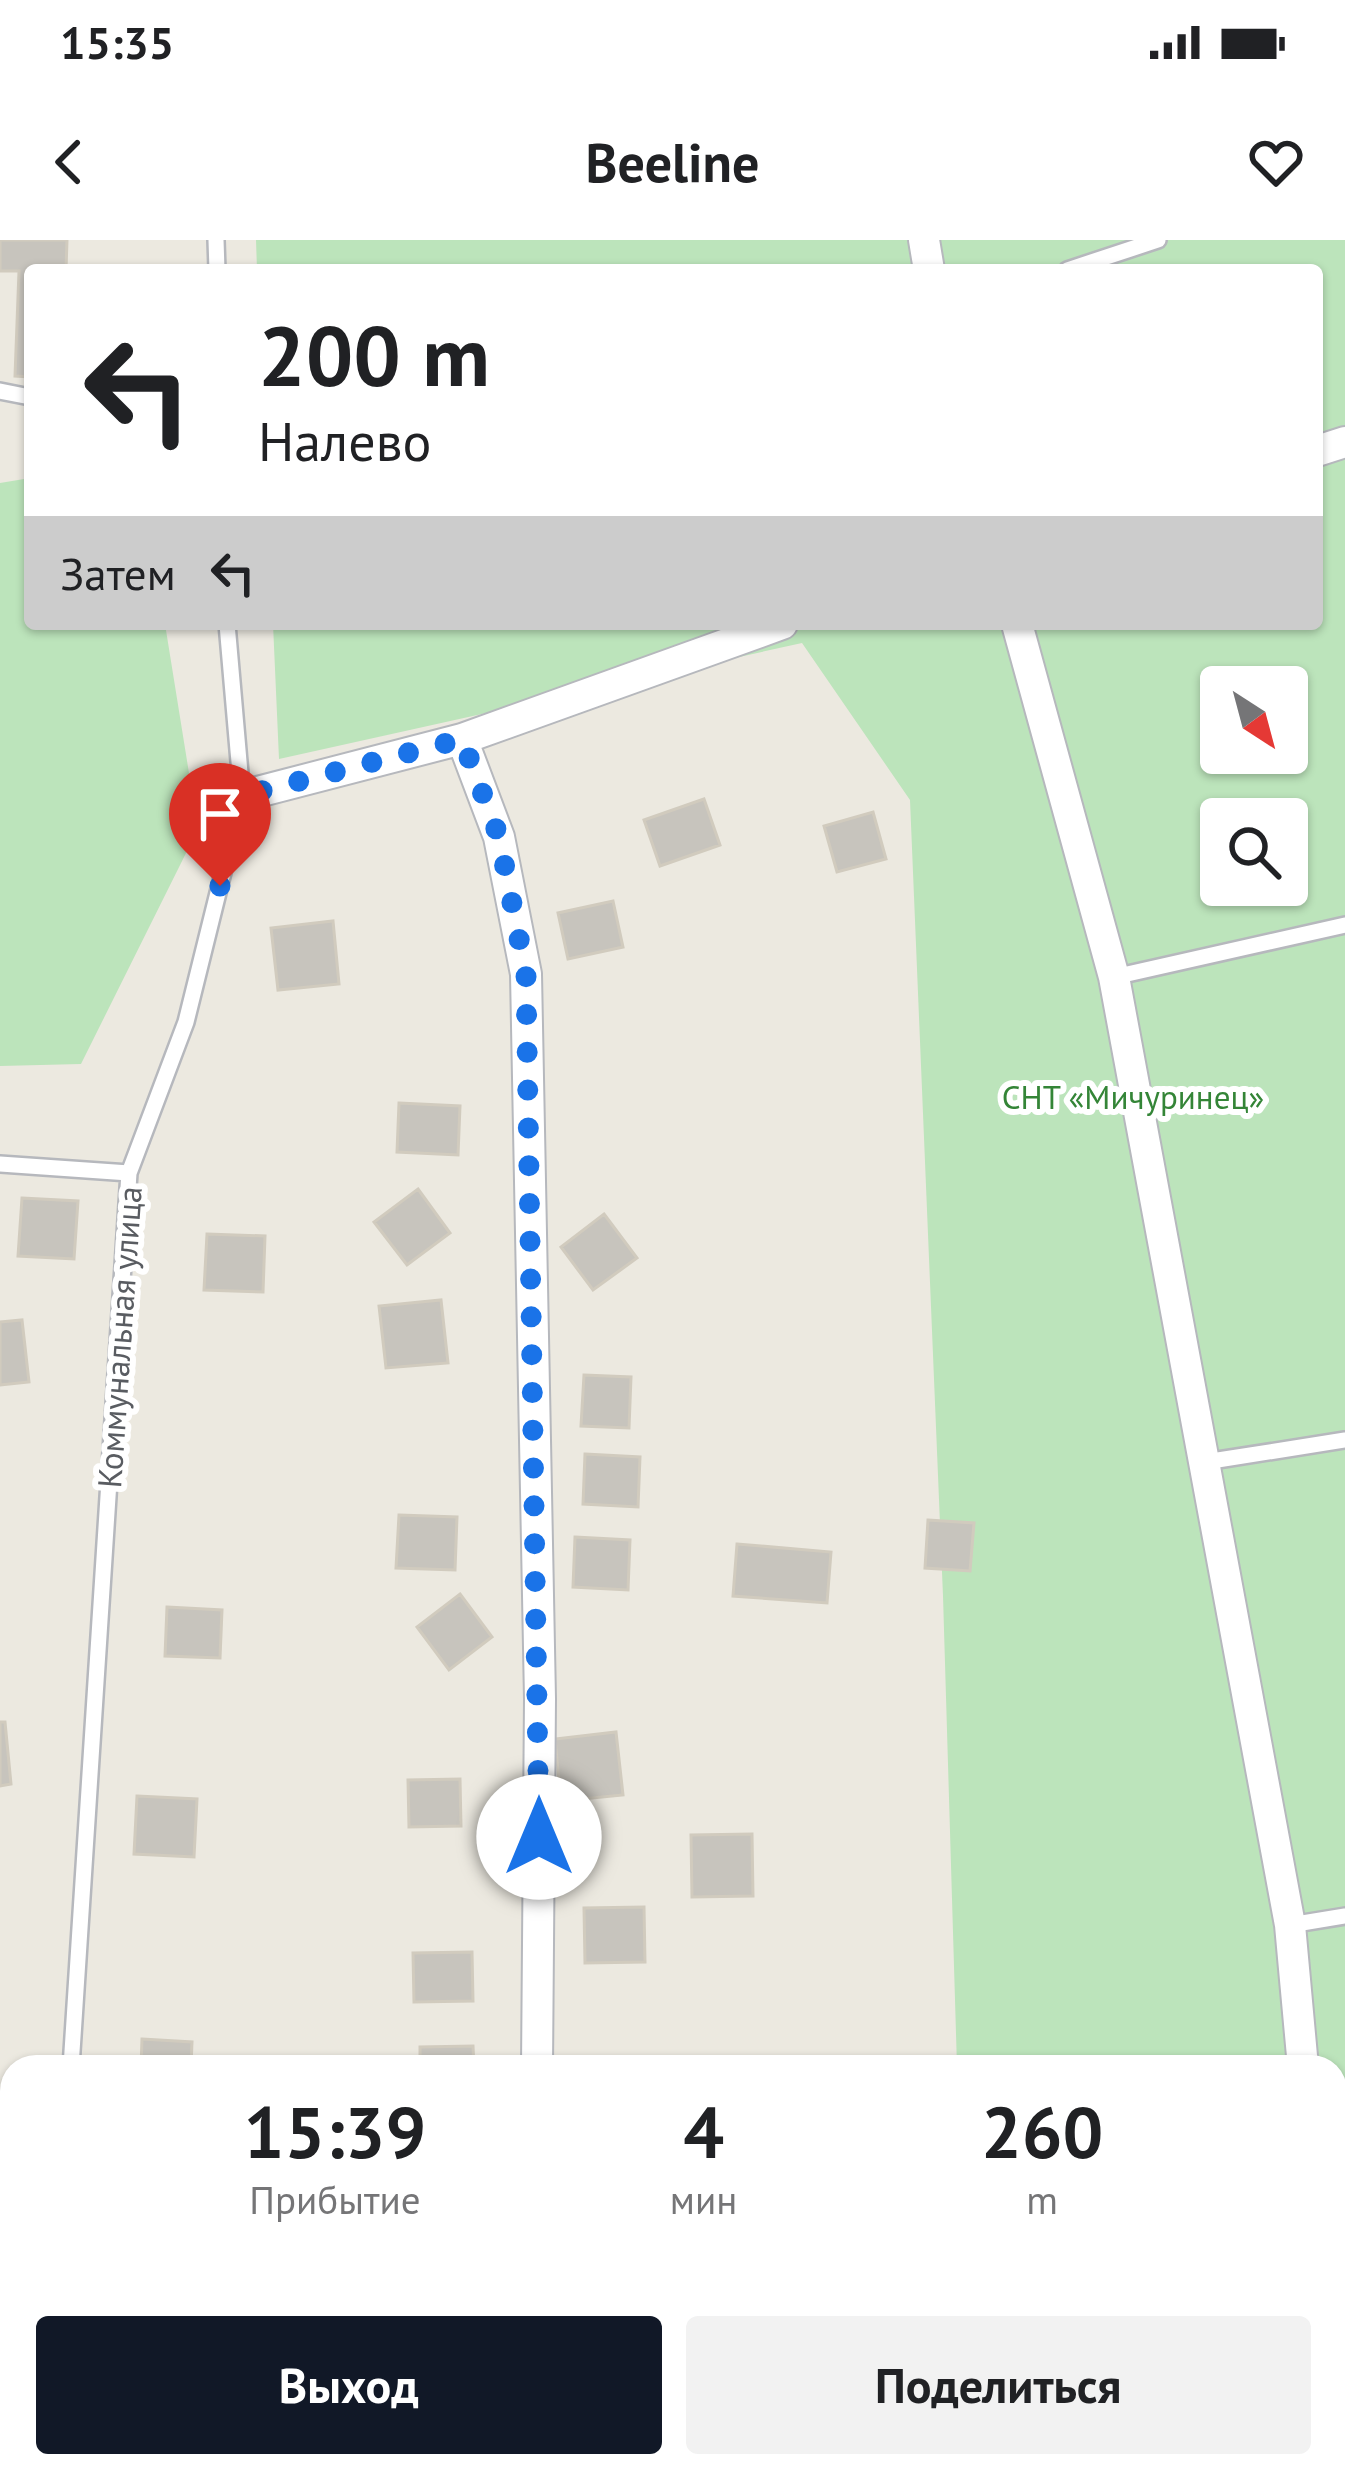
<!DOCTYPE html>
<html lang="ru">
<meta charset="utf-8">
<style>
body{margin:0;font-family:"PT Sans",sans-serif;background:#f2f2f2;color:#202124;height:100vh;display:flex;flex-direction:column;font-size:45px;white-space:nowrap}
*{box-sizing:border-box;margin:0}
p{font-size:39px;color:#757577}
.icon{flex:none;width:66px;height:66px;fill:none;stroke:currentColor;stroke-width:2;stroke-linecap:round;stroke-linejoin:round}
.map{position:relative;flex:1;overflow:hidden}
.side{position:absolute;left:0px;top:1815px;width:1347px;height:423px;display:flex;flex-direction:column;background:#fff;border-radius:36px 36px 0 0;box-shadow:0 3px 9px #0004}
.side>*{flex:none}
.hud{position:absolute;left:24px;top:24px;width:1299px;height:366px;border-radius:12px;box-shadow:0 3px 9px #0004;background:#fff;color:#202124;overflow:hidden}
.needle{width:78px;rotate:144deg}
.fabs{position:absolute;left:1200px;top:426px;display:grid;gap:24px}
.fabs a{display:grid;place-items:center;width:108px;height:108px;border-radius:12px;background:#fff;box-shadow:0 3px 9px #0004;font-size:60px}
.pin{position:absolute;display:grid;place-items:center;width:102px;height:102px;color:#fff;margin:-123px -51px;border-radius:50% 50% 50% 0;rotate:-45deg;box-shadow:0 0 12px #0007}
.pin .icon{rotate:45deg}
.me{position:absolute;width:132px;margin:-66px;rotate:0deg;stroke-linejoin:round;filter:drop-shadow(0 0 9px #0008)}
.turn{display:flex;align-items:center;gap:42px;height:252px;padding:0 36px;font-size:54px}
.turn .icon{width:156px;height:156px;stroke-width:2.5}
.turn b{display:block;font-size:84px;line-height:102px}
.then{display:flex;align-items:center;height:114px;padding:0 36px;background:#0003;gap:24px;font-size:45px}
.eta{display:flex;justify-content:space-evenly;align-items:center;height:204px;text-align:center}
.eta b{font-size:72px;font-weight:700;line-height:84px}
.button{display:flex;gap:24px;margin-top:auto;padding:24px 36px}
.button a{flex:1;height:138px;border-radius:12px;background:#111827;color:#fff;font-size:48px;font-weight:700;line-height:138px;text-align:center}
.button a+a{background:#f2f2f2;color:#202124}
.status{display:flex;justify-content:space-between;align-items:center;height:84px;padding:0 60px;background:#fff;direction:ltr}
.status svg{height:33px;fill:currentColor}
header{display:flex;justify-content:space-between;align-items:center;height:156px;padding:0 36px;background:#fff;font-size:54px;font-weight:700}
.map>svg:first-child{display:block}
.industrial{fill:#dddbd4}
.green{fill:#bce4bb;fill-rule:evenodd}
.building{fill:#c7c4bd;stroke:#d1cbbe;stroke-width:3}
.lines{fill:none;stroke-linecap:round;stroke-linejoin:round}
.service-casing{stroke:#b6b8bd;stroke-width:20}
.minor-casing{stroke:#b6b8bd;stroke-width:34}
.service{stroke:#fff;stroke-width:15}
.minor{stroke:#fff;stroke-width:30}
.route{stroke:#1a73e8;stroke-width:21;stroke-dasharray:0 37.8}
.labels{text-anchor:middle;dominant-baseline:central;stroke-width:12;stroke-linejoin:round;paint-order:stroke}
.park-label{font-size:33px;fill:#348537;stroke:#fff}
.street-label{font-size:33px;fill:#595c61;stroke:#fff}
</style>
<div class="status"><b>15:35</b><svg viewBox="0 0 49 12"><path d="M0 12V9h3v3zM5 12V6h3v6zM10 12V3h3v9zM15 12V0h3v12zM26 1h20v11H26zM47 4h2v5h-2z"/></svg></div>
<header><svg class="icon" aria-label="back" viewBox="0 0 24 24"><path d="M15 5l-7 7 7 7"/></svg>Beeline<svg class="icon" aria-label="heart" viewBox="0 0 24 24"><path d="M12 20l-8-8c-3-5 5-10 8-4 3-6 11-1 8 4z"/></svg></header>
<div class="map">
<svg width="1345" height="2237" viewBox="0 0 1345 2237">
<rect width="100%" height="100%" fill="#ece9e0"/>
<path class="industrial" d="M12 1926V2226H52V2237H0V1927Z"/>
<path class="green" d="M256 0H1345V2237H969V2226H1335V1827H957L943 1356 910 560 802 403 279 519 273 384H1317V30H257ZM1221 447H1287V513H1221ZM1221 579H1287V645H1221Z
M30 238V384H165L198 589 81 824 0 826V243Z"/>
<path class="building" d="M0 0H67L66 30H30V137L15 136 19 31H0Z
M704 559 720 605 660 626 644 580Z
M873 572 886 619 837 632 824 586Z
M613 661 623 707 568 719 558 673Z
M333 681 339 744 278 750 271 688Z
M399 863 460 866 458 915 397 912Z
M418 949 450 993 407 1025 374 982Z
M22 958 78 961 74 1019 18 1016Z
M604 974 637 1018 593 1050 561 1007Z
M207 994 265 996 263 1052 204 1050Z
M441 1060 448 1123 386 1128 379 1066Z
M22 1080 29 1142 0 1145V1082Z
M584 1135 631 1137 629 1188 581 1186Z
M585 1214 640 1217 638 1267 583 1264Z
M399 1275 457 1277 455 1330 396 1328Z
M928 1280 974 1283 970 1331 925 1328Z
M575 1297 630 1300 628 1350 573 1347Z
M737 1304 831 1312 827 1363 733 1356Z
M460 1354 492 1397 449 1430 417 1387Z
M167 1367 222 1370 220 1418 165 1416Z
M0 1482H5L11 1544 0 1546Z
M616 1492 623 1555 561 1561 555 1499Z
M460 1539 461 1586 409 1587 408 1540Z
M137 1556 197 1559 194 1617 134 1614Z
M752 1594 753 1656 692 1657 691 1595Z
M644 1667 645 1722 585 1723 584 1668Z
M472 1712 473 1761 414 1762 413 1713Z
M142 1799 192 1802 191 1827H141Z
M473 1806 474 1827H420V1807Z
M619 2227 620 2237H557V2233Z"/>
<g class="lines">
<defs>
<path id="service" d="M216 0 217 30
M1067 30 1158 0
M0 151 30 157
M1114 737 1345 685
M0 924 129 933
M1205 1222 1345 1200
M1290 1685 1345 1676
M71 1827 129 933 186 782 242 556 227 384
M0 1884 12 1882
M55 2237V2226"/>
<path id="minor" d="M924 0 929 30
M1317 211 1345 202
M1017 384 1114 737 1290 1685 1303 1827
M462 499 499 597 526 734 540 1459 537 1827
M242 556 462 499 782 384
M514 2237 515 2226
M1286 2237 1287 2226"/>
</defs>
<use href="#service" class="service-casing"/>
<use href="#minor" class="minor-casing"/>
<use href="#service" class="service"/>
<use href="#minor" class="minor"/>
</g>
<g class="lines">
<path class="route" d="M220 646 242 556 462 499 499 597 526 734 539 1597"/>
</g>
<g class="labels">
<g class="park-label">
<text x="1133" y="856">СНТ «Мичуринец»</text>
</g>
<g class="street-label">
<text transform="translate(119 1097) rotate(-86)">Коммунальная улица</text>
</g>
</g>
</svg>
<div class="fabs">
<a><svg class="needle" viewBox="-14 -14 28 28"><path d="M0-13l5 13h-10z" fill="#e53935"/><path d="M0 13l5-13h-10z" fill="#757577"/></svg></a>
<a><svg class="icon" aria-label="search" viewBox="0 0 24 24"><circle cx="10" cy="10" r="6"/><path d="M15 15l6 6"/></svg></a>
</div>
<div class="pin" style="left:220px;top:646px;background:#d93025"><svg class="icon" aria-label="arrive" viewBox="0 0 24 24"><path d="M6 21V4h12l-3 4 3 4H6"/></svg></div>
<svg class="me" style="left:539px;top:1597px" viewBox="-20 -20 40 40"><circle r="19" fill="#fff"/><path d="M0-13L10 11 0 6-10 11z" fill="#1a73e8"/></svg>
<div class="hud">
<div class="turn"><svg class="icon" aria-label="left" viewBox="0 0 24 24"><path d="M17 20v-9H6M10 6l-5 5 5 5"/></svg><div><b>200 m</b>Налево</div></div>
<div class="then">Затем<svg class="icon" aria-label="left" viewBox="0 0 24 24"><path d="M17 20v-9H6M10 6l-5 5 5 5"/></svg></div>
</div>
<section class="side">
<div class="eta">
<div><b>15:39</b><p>Прибытие</p></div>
<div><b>4</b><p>мин</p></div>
<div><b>260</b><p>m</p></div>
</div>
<div class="button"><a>Выход</a><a>Поделиться</a></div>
</section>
</div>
